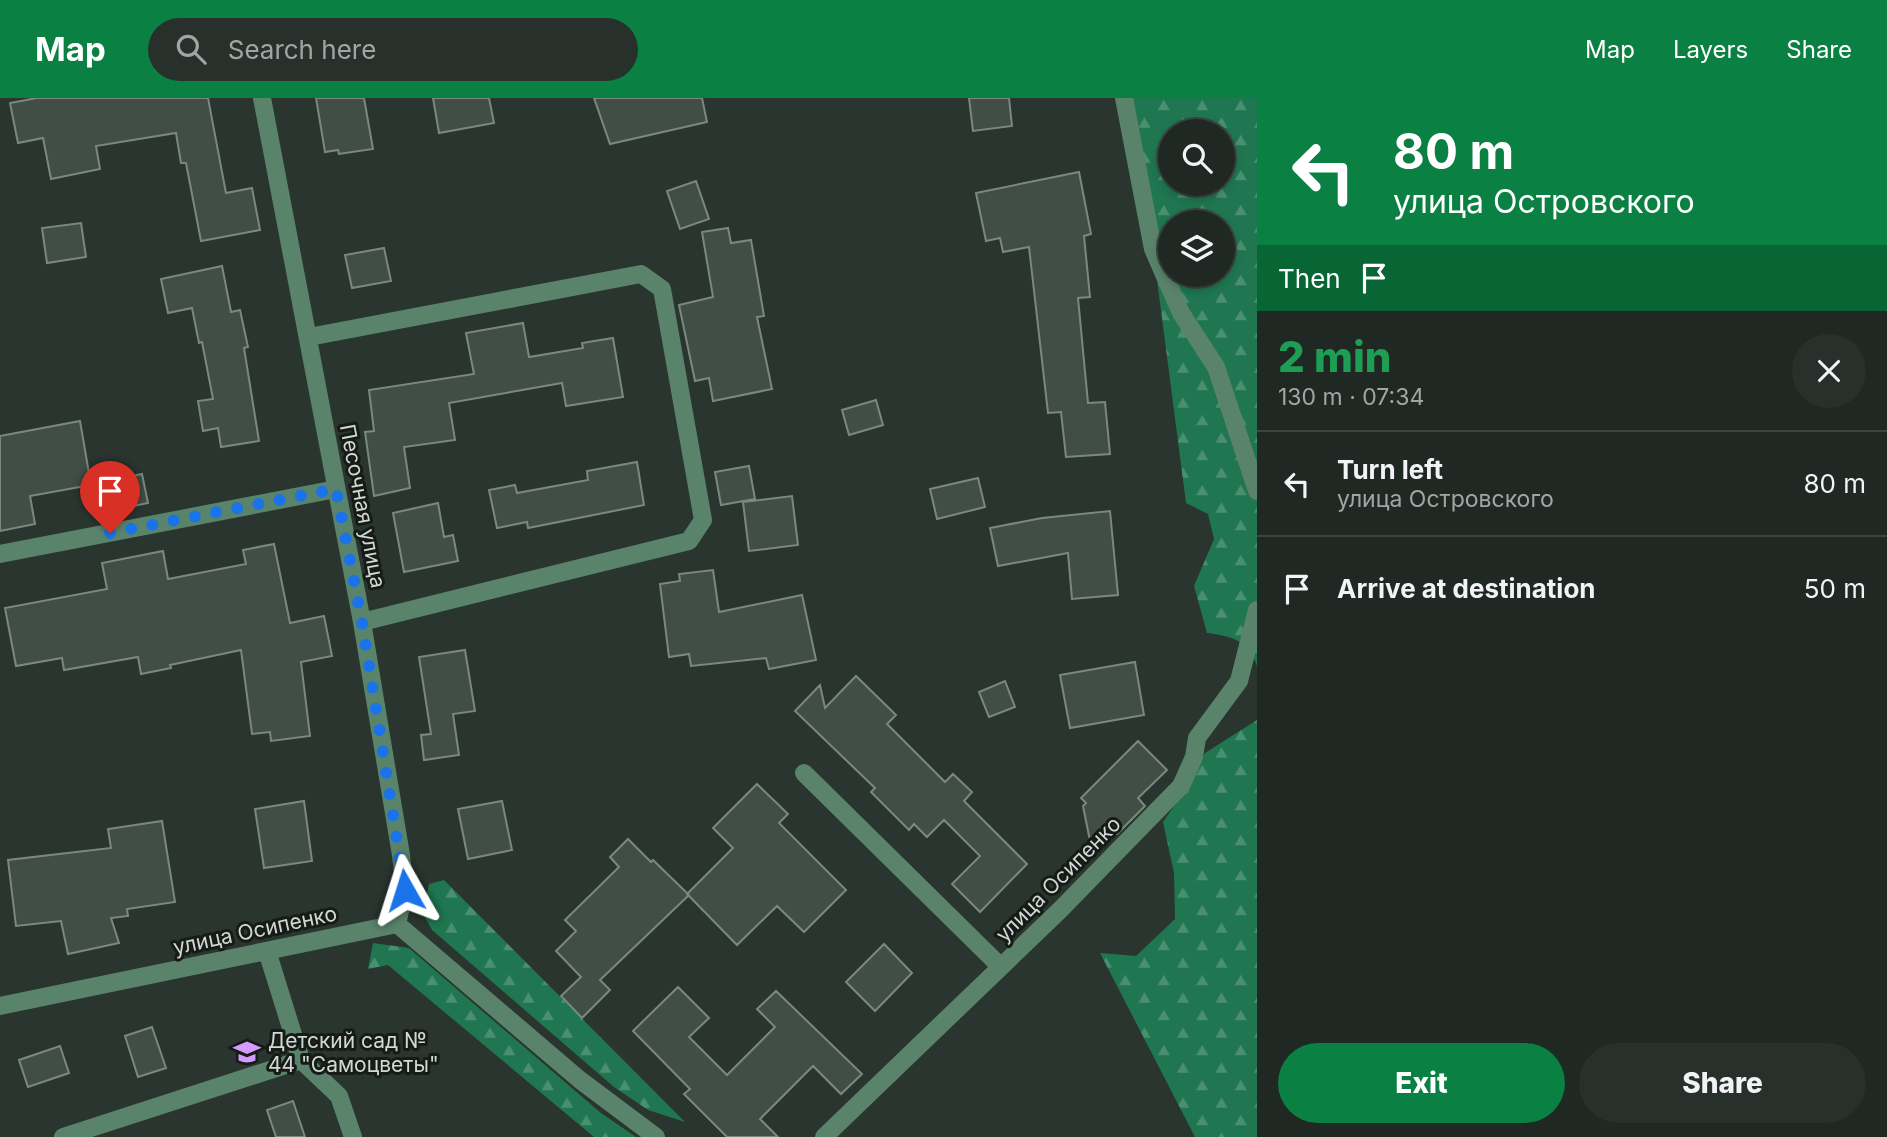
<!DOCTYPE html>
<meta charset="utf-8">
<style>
body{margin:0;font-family:Inter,sans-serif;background:#27302a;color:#f1f3f6;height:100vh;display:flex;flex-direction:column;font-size:26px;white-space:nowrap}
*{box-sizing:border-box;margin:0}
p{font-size:23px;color:#a1a6a5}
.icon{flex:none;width:38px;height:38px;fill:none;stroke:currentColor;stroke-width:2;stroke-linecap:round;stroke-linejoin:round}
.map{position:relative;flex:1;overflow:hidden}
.sheet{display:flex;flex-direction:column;background:#1f2822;width:630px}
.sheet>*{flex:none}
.banner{background:#0b8043;color:#fff;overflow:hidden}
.fabs{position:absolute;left:1158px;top:21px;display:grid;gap:14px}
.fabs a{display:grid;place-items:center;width:77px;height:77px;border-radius:50%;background:#1f2822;box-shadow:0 4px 10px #0003,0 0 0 2px #3c4440;font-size:35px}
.pin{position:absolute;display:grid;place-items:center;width:60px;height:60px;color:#fff;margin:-72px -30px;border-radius:50% 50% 50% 0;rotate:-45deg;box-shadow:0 0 7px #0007}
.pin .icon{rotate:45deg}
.me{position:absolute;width:77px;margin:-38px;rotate:354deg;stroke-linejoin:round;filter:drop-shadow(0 0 5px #0008)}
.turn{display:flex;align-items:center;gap:24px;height:147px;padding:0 21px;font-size:32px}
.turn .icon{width:91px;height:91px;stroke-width:2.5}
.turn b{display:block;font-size:49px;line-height:60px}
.then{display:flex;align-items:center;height:66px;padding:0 21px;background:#0003;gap:14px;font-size:26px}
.round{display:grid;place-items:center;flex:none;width:74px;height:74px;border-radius:37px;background:#27302a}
.head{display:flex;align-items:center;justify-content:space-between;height:119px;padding:0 21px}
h1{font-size:42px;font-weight:800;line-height:52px;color:#1e9e55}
.cta{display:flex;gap:14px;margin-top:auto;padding:14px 21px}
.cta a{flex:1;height:80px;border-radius:42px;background:#0b8043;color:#fff;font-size:28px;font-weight:800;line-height:80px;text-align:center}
.cta a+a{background:#27302a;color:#f1f3f6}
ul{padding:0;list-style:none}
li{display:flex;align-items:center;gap:21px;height:105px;padding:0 21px;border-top:2px solid #3c4440}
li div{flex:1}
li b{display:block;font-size:26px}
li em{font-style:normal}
header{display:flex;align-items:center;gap:42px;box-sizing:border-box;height:98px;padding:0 35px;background:#0b8043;color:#fff}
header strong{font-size:33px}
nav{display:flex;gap:38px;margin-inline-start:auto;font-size:24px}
.search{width:490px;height:63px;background:#27302a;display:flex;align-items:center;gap:18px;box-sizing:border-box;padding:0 24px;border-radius:38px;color:#a1a6a5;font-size:26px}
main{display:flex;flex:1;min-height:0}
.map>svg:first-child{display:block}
.forest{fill:url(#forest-firs);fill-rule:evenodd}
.building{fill:#414e46;stroke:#7a8980;stroke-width:2}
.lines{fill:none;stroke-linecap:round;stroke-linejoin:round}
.minor{stroke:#5a836c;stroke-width:18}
.route{stroke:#1a73e8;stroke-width:12;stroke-dasharray:0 21.6}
.labels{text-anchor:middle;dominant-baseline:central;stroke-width:6;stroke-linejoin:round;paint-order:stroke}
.street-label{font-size:21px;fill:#d0d8d3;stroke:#161b18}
.poi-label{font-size:21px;fill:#d0d8d3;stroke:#161b18;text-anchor:start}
</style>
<header>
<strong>Map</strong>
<div class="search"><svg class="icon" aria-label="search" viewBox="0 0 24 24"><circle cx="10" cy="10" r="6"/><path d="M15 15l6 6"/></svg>Search here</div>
<nav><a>Map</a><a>Layers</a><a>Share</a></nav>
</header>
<main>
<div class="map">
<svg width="1257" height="1039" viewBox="0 0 1257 1039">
<defs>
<pattern id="forest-firs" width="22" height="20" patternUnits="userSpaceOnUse" patternTransform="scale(1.75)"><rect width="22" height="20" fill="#1f7650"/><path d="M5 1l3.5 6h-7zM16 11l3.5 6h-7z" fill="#498f70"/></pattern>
</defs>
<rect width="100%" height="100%" fill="#29352e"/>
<path class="forest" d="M1124 0H1257V568C1249 543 1232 538 1207 535L1194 488 1214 441 1208 416 1186 405 1153 151ZM1171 33H1223V86H1171ZM1171 124H1223V177H1171Z
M1257 622V1039H1195L1100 855 1136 858 1175 821 1174 775 1163 724 1190 685 1205 655Z
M444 782 685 1024 648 1012 614 989 432 832 423 816 429 786Z
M373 845 409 850 601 1015 636 1039H594L388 867 368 871Z"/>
<path class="building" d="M37 0H208L226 95 252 90 260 132 201 143 186 65H181L176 35 96 48 100 71 51 81 43 40 18 45 10 5Z
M316 0H364L373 51 339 56 338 52 325 54Z
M433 0H489L494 25 439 35Z
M594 0H702L707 24 610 46Z
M969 0H1009L1012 28 973 33Z
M1079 74 1091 136 1084 138 1090 199 1078 200 1088 305 1105 304 1110 356 1066 359 1061 314 1048 315 1029 149 1003 154 1000 140 986 143 976 95Z
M696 83 709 121 680 131 667 93Z
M81 125 86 159 47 165 42 130Z
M728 130 731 145 751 142 764 218 757 219 772 291 713 303 709 280 695 283 679 207 713 199 702 134Z
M384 150 391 183 352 190 345 157Z
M222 168 231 214 240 212 248 249 244 250 259 343 221 349 218 330 203 333 198 303 213 301 202 244 199 245 192 210 168 215 161 181Z
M523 225 529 259 583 250 582 245 613 240 623 299 566 308 562 285 449 305 455 342 404 349 410 390 374 398 365 334 374 333 369 292 474 276 466 235Z
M876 302 883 327 849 337 842 312Z
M80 323 91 387 30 398 35 426 0 433V338Z
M637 364 644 407 528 430 527 424 497 430 489 392 515 387 517 395 588 382 587 373Z
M749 368 755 401 721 407 715 374Z
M142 376 148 405 119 411 113 382Z
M978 380 985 409 937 421 930 391Z
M792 398 798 447 749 453 743 404Z
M438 405 444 439 453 437 458 463 404 474 393 415Z
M1110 413 1118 497 1072 501 1068 455 998 468 990 430 1042 420Z
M274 446 290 525 324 518 332 558 301 564 310 638 271 643 270 634 252 636 241 552 170 567 171 570 141 576 138 559 64 572 62 560 16 568 5 510 107 491 102 465 163 453 168 481 246 466 243 452Z
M713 472 719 514 802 497 816 562 769 571 766 560 691 568 689 556 669 559 660 486 680 483 679 476Z
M465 552 475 613 453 616 459 657 424 662 421 637 431 636 419 559Z
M1135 564 1144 617 1070 630 1060 577Z
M856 578 896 617 887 626 945 684 953 676 972 694 964 703 1027 766 980 814 952 786 980 758 944 722 927 739 914 726 909 732 871 694 875 690 795 613 820 587 825 610Z
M1005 583 1015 609 989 619 979 594Z
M1138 643 1167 672 1138 700 1145 708 1117 736 1110 729 1091 748 1083 708 1086 705 1081 700Z
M757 686 788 716 779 725 846 792 804 834 777 808 737 847 687 796 733 750 713 730Z
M304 703 312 763 264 770 255 711Z
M502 703 512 752 468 761 458 711Z
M162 723 175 804 127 811 128 818 111 820 119 845 68 856 61 823 16 828 8 762 111 750 108 731Z
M628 741 651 764 653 762 689 797 600 882 610 892 582 920 561 898 581 879 556 853 576 833 565 822 619 769 610 759Z
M884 846 912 875 875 913 846 884Z
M678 889 709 920 689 939 727 977 775 929 757 911 776 893 862 976 841 996 813 968 760 1021 778 1039H727L684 996 690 991 633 933Z
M152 929 166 970 138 979 125 938Z
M60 948 69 975 28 989 19 962Z
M293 1003 305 1039H276L267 1012Z"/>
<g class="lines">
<path class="minor" d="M262 0 362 524 401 757 405 792 397 826
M1124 0 1153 151 1181 215 1216 269 1257 393
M309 239 641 176 662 191 703 422 689 443 362 524
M0 456 336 391
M804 675 1001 869
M397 826 580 982 656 1039
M267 853 301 962 339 998 353 1039
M0 908 397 826
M63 1039 301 962
M824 1039 1060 812 1181 688 1194 659 1197 640 1239 583 1257 512"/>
</g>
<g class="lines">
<path class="route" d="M110 435 336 391 362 524 405 792"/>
</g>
<defs>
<symbol id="school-bare" viewBox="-9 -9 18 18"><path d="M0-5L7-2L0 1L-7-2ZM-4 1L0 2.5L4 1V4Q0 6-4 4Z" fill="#d39cfc" stroke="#161b18" stroke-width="2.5" paint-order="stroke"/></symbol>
</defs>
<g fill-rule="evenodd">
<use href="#school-bare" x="228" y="935" width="38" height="38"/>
</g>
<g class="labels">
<g class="street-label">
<text transform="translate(363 408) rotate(79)">Песочная улица</text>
<text transform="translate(1058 781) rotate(-45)">улица Осипенко</text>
<text transform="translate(255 832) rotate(-12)">улица Осипенко</text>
</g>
<g class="poi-label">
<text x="268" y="942">Детский сад №<tspan x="268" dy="24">44 "Самоцветы"</tspan></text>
</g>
</g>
</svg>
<div class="fabs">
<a><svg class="icon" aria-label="search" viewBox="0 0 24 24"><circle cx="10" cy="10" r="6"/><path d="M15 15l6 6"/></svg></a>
<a><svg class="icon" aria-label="layers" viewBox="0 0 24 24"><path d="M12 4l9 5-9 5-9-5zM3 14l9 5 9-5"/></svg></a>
</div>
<div class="pin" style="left:110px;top:435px;background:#d93025"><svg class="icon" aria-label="arrive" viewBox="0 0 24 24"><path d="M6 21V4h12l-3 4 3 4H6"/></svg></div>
<svg class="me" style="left:405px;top:792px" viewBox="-20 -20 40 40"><path d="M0-17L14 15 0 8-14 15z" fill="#1a73e8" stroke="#fff" stroke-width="4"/></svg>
</div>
<section class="sheet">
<div class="banner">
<div class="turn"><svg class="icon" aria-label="left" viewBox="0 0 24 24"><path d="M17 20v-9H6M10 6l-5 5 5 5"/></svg><div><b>80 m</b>улица Островского</div></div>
<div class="then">Then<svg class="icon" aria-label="arrive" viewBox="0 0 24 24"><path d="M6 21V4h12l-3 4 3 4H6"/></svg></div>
</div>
<div class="head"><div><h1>2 min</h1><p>130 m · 07:34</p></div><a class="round"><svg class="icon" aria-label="close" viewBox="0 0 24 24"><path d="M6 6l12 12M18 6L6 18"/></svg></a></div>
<ul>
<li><svg class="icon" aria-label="left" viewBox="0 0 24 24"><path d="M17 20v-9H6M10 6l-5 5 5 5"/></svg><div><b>Turn left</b><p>улица Островского</p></div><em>80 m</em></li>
<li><svg class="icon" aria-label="arrive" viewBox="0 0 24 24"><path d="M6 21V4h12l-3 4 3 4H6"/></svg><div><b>Arrive at destination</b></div><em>50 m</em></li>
</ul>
<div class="cta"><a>Exit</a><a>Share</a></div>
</section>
</main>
